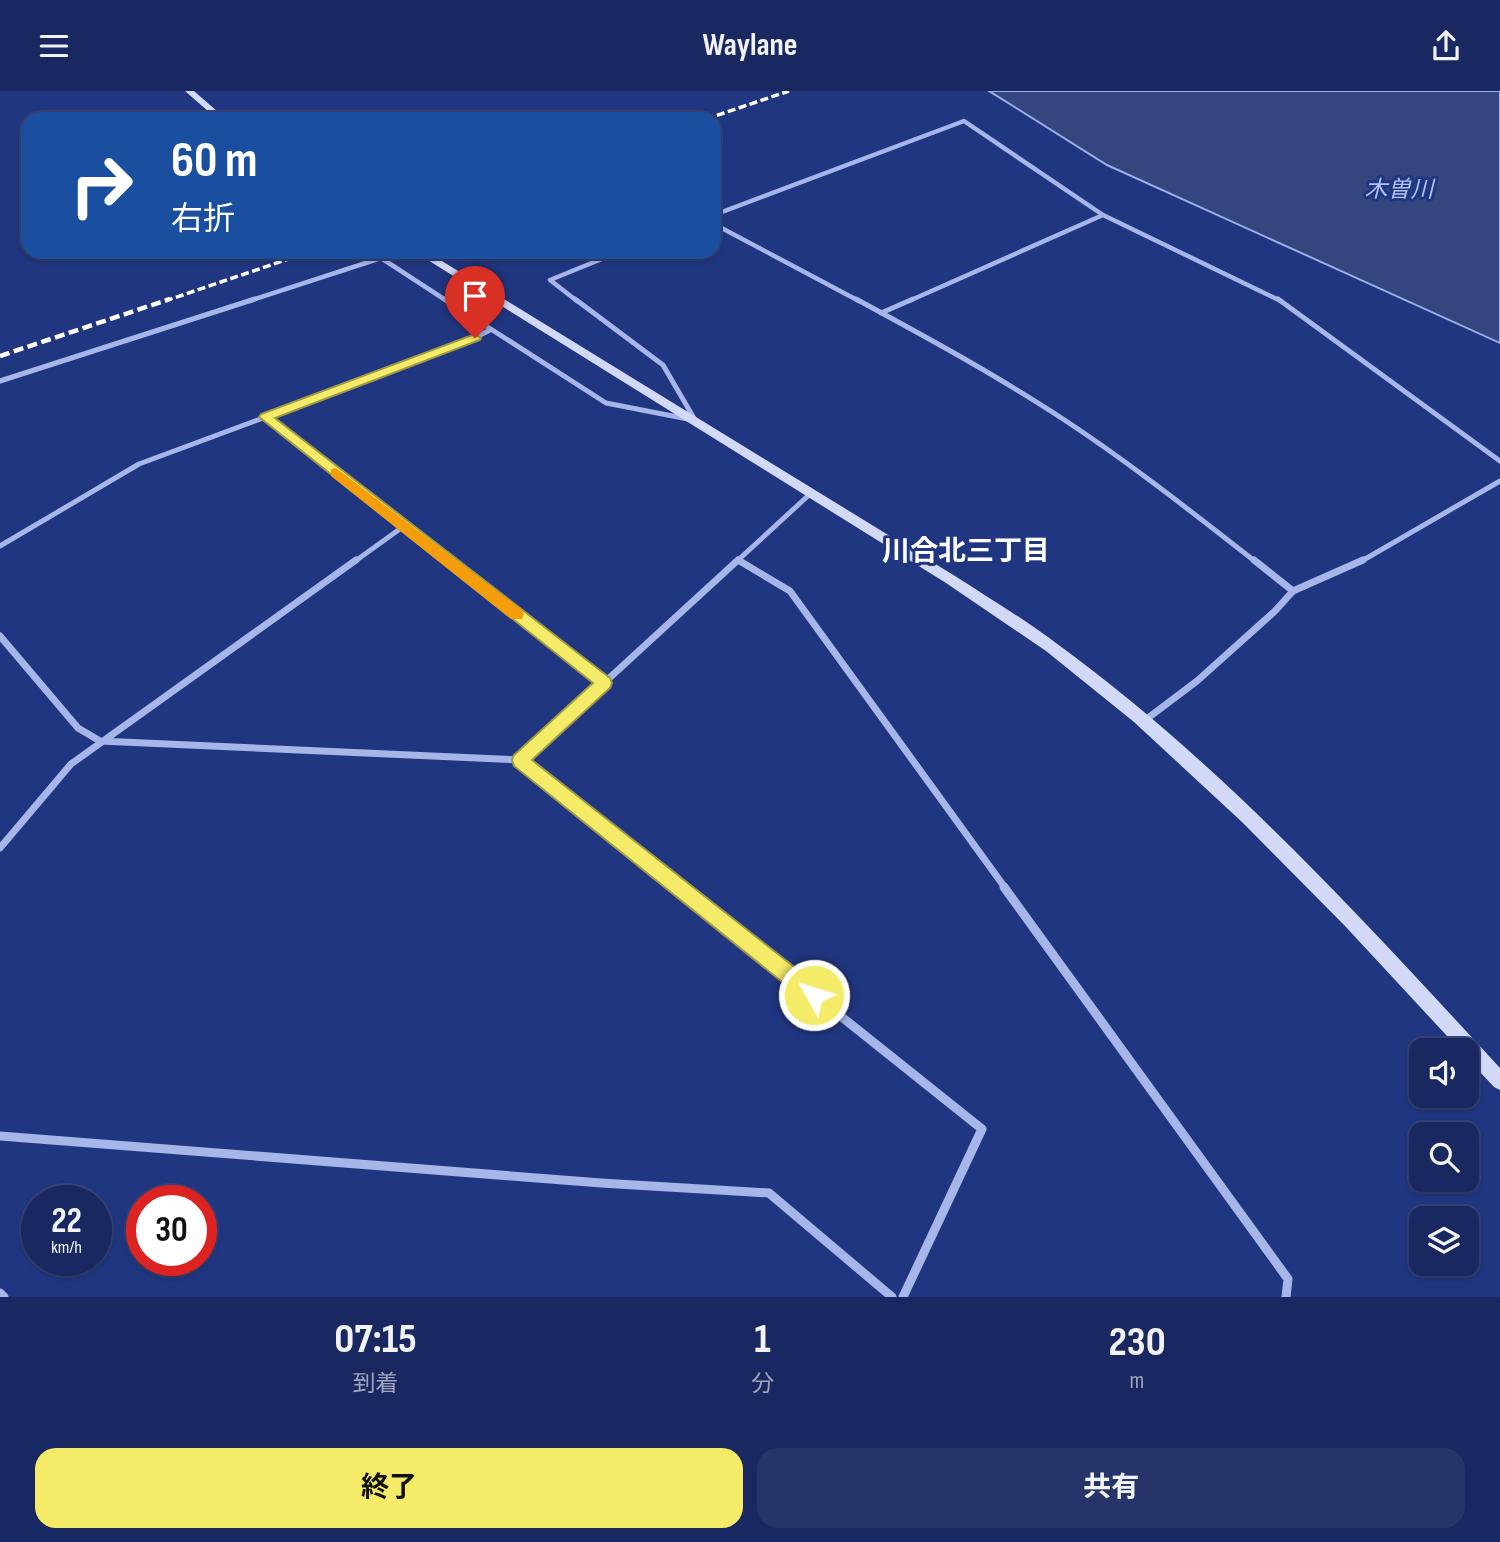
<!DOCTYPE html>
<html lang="ja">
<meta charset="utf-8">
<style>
body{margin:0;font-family:"Sofia Sans Condensed","Noto Sans JP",sans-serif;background:#26346a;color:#f1f3f6;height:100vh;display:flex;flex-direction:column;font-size:26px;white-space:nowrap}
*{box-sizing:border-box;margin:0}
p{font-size:23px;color:#9fa6bd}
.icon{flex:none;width:38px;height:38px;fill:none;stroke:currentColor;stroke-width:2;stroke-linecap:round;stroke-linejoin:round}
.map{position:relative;height:1206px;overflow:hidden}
.panel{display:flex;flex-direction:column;background:#192861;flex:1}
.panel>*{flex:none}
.top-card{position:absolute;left:21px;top:21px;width:700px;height:147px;border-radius:21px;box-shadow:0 2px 5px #0004,0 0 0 2px #374476;background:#1a4fa0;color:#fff;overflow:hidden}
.tools{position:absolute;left:1409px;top:947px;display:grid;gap:14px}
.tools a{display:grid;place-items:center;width:70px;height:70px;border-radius:14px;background:#192861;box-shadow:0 2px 5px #0004,0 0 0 2px #374476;font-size:35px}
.speed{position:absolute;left:21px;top:1094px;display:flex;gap:14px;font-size:35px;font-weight:700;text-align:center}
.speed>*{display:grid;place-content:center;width:91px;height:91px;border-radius:50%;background:#192861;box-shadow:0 2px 5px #0004,0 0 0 2px #374476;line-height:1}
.speed small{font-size:18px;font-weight:400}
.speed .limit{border:10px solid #d22;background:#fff;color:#111}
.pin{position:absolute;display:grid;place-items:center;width:60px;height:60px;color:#fff;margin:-72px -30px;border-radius:50% 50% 50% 0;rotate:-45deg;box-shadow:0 0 7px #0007}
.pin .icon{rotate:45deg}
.me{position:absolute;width:77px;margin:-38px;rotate:309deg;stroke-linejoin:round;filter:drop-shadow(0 0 5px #0008)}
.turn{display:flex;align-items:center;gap:24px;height:147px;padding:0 35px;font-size:32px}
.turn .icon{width:91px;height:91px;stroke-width:2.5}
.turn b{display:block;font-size:49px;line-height:60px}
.eta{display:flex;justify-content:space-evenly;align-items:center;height:119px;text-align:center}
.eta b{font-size:42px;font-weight:700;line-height:49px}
.cta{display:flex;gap:14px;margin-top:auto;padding:14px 35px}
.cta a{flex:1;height:80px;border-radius:21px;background:#f4eb68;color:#111;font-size:28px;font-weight:700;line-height:80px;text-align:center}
.cta a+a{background:#26346a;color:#f1f3f6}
header{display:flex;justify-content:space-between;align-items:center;height:91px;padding:0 35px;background:#192861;font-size:32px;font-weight:700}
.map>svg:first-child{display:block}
.water{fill:#35457d;stroke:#9aaee9;stroke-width:2}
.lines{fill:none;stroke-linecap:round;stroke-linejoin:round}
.street-far3{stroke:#a7b6e8;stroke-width:4.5}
.street-far2{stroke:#a7b6e8;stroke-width:5}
.street-far1{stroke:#a7b6e8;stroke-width:7}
.street{stroke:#a7b6e8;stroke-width:9}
.secondary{fill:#d1d9f6;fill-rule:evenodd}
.rail-far1{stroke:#fff;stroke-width:3.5;stroke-dasharray:8 3.5;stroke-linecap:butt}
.rail{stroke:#fff;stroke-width:4.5;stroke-dasharray:10 4.5;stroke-linecap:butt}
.route{fill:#f4eb68;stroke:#9f9944;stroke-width:2}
.slow{fill:#f59e0b}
.labels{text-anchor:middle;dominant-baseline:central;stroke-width:6;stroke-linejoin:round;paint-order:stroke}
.far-water-label{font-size:23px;font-style:italic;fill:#b2c1ef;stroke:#213681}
.neighbourhood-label{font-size:28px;font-weight:bold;fill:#fff;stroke:#213681}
</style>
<header><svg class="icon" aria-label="menu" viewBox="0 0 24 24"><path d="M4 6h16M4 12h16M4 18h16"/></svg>Waylane<svg class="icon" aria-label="share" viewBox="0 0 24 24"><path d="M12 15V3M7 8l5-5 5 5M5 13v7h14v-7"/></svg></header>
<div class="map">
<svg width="1500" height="1206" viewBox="0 0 1500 1206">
<rect width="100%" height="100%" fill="#213681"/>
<path class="water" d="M989 0H1500V252L1107 74Z"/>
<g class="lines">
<path class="street-far3" d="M714 124 964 30 1103 124 1281 210
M714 133 859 210
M249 210 381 167 447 210
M577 210 550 189 619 161
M909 210 1103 124"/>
<path class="street-far2" d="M444 208 606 312 688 328
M575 208 663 274 695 329
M856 208C926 246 996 284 1063 328 1130 372 1193 422 1256 471
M1278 208 1500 370
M881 222 913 208
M0 290 255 208
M265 326 450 471
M0 455 139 373 460 254 490 239
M738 469 741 471
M354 471 404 435
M736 471 810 403
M1360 471 1500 390"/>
<path class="street-far1" d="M447 469 604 592
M738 469 790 500 1006 798
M1254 469 1293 500
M0 545 78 637 100 650 520 669 738 469
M1144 630 1197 590 1275 520 1293 500 1363 469
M520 669 681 798
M0 757 71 673 356 469"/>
<path class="street" d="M679 796 982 1038 903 1206
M1004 796 1288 1188 1286 1206
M0 1045 601 1092 769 1102 892 1206
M0 1202 4 1206"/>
<path class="secondary" d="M185 0H194L226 28H217Z
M415 161H427L473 189 955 485C989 507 1024 528 1056 552 1222 673 1362 827 1500 977V999L1494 996 1466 966V959H1460L1345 835 1242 731 1134 631 1046 560 946 492Z"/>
<path class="rail-far1" d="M706 28 789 0
M165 210 309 161"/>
<path class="rail" d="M0 265 170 208"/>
</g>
<path class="route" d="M475 243 481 247 480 249 275 327 610 587 612 592 610 597 532 669 821 897 824 904 821 911 814 914 807 911 514 675 512 669 514 664 593 592 259 326 261 323Z"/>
<path class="slow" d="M336 377 522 519 524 523 522 528H511L331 385V378Z"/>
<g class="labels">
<g class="far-water-label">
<text x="1399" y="99">木曽川</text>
</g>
<g class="neighbourhood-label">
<text x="966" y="460">川合北三丁目</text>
</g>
</g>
</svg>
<div class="tools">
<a><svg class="icon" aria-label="sound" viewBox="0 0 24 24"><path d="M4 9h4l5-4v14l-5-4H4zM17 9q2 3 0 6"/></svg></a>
<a><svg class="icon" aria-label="search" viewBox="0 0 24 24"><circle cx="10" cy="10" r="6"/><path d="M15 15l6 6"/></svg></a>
<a><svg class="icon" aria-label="layers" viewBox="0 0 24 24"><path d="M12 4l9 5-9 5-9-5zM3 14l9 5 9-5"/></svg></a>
</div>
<div class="speed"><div>22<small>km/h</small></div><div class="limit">30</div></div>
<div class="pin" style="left:475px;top:247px;background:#d93025"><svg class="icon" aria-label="arrive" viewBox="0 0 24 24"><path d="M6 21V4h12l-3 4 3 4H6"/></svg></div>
<svg class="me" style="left:814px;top:904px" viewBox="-20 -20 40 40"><circle r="17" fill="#f4eb68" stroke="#fff" stroke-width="3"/><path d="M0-11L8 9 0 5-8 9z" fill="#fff"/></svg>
<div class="top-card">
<div class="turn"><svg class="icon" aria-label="right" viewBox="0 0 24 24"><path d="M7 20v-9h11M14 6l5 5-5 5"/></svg><div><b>60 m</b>右折</div></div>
</div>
</div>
<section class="panel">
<div class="eta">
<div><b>07:15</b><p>到着</p></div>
<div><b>1</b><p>分</p></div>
<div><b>230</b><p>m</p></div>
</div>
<div class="cta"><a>終了</a><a>共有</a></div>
</section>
